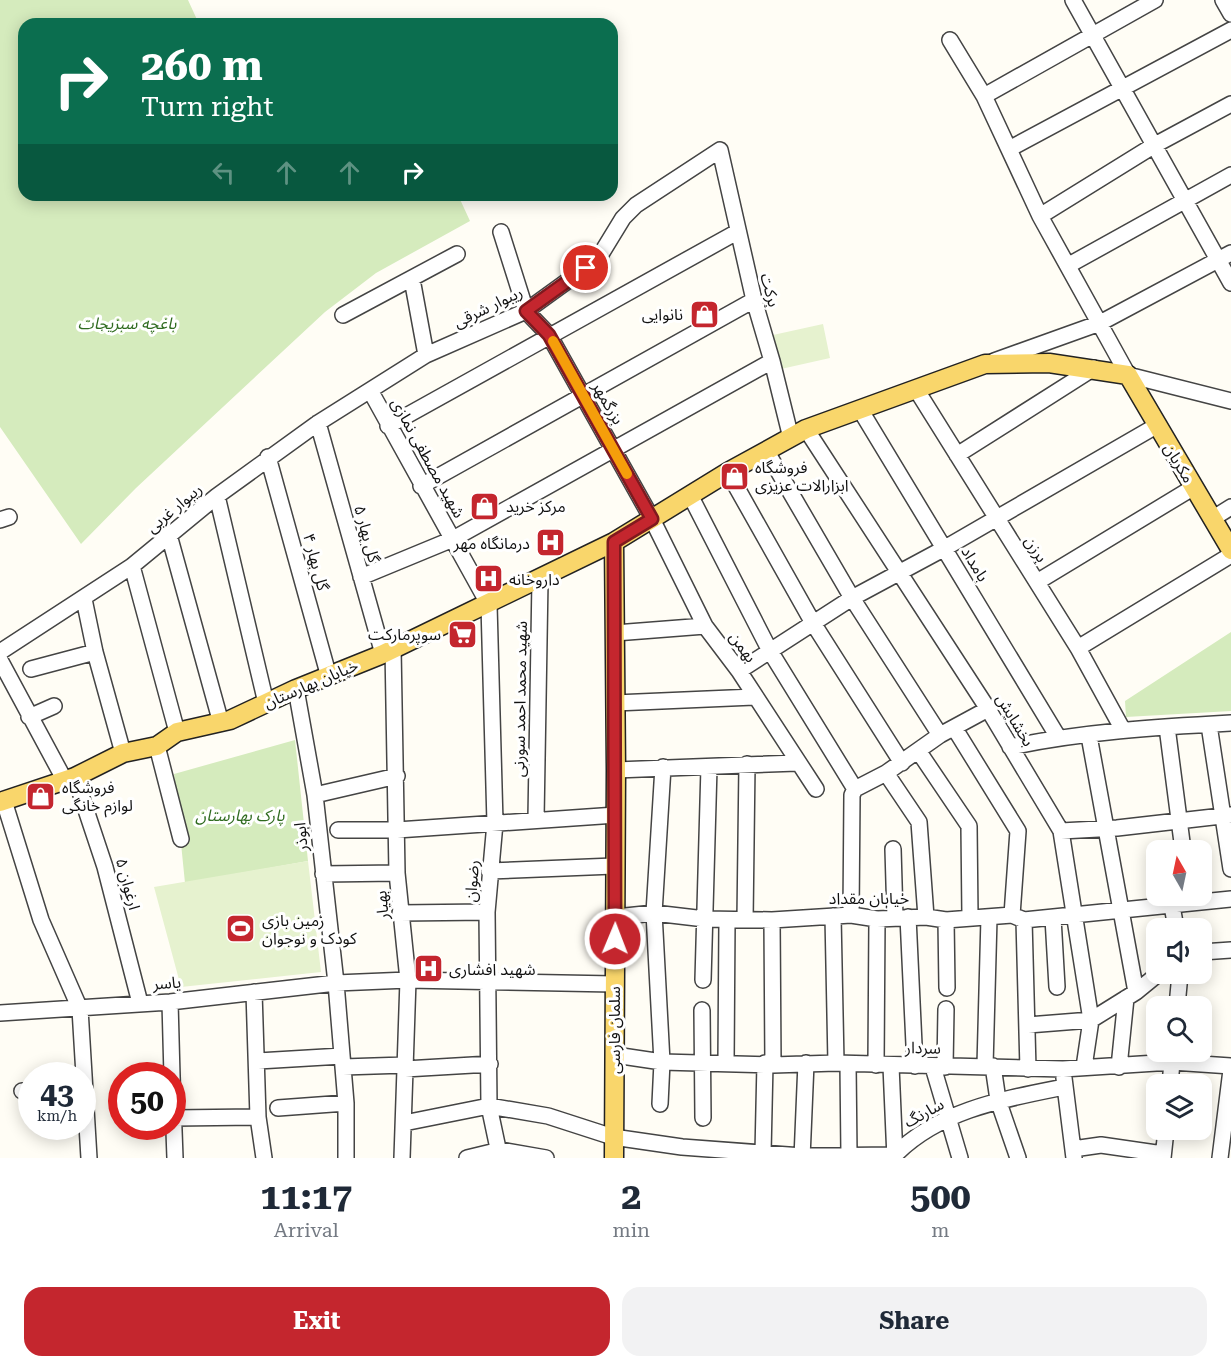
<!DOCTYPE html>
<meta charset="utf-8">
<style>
body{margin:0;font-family:"Roboto Serif","Noto Sans Arabic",serif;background:#f2f2f3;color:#1f2937;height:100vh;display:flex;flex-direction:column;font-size:22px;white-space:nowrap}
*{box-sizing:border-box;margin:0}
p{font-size:20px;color:#747a83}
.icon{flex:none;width:33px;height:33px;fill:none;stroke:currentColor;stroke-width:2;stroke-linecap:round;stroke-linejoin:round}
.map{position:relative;height:1158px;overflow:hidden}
.details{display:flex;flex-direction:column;background:#fff;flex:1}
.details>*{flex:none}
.top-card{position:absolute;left:18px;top:18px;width:600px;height:183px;border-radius:18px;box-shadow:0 3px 15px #0003;background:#0b6e4f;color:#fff;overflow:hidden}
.needle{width:39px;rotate:351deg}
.controls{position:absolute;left:1146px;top:840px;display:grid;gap:12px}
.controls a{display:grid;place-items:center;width:66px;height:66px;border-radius:12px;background:#fff;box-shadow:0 3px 15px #0003;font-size:30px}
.speed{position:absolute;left:18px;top:1062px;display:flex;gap:12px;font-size:30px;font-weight:700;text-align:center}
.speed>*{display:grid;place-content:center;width:78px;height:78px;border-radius:50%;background:#fff;box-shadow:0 3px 15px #0003;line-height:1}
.speed small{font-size:15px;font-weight:400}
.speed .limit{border:9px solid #d22;background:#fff;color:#111}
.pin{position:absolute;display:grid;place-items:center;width:51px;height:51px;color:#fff;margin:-26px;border:3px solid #fff;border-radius:50%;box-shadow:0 2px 6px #0007}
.me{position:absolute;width:66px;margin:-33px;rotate:1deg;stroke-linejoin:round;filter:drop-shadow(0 0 4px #0008)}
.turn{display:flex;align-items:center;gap:21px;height:126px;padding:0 24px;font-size:27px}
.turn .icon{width:78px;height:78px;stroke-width:2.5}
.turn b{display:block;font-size:42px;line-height:51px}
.lanes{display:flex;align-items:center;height:57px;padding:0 24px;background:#0003;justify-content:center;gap:30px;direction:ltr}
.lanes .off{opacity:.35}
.eta{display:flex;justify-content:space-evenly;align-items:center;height:102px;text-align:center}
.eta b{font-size:36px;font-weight:700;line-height:42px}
.button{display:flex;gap:12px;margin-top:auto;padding:12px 24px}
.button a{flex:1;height:69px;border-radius:18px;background:#c4262e;color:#fff;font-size:24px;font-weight:700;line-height:69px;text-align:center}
.button a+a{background:#f2f2f3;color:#1f2937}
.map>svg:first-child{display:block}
.green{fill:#d5ebbd}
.pitch{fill:#e6f2cf}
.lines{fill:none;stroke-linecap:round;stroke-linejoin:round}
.minor-casing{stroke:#444;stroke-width:18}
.major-casing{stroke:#222;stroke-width:21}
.minor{stroke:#fff;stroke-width:15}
.major{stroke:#f9d66b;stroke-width:18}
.route-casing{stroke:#7f191e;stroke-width:15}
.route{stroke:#c4262e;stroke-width:10}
.slow{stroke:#f59e0b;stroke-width:10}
.labels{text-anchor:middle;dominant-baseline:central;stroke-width:6;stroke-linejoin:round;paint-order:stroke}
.street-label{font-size:16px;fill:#111;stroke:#fff}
.poi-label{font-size:16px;fill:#111;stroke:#fff;text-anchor:start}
.park-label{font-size:16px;font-style:italic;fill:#2f6b1f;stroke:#fff}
</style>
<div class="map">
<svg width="1231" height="1158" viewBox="0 0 1231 1158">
<rect width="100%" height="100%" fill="#fffdf5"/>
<path class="green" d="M0 0H188L199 24H24V195H458L470 221 376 273 325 312 136 488 81 544 0 427Z
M1231 632V711L1126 717 1125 701Z
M295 740 308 861 185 883 174 774Z"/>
<path class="pitch" d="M823 324 830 358 781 369 773 335Z
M308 861 321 972 181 987 154 887Z"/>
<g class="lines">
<defs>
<path id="minor" d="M1073 0 1231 283
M1223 0 1231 14
M950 40 984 96 1040 216 1128 375 1231 401
M984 96 1155 0
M1009 149 1231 30
M1040 216 1153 146 1231 104
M501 232 526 311 549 335 652 519 705 626 739 671 816 789
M1069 265 1231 175
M412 279 426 355
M343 315 457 254
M994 361 1100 323 1231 253
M916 389 1078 648 1123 730
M371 392 489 605 495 823 487 912 489 1106 500 1158
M861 411 1058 737
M318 423 383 654
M388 426 737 232
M806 429 988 709 1061 831 1091 1020 1084 1067
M767 452 852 598 940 735
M957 455 1094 368
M268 457 329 677
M728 472 813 623 902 763
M421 486 754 300
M690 495 770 651 855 789
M217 496 266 703
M1212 519 1231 507
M0 520 9 517
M169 535 221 723
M132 566 177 732
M361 577 453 539 772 361
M1037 582 1194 487
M84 599 95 652 123 753
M615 633 705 626
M393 648 397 873 408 980 402 1158
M1078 648 1231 555
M0 652 132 566 217 496 318 423 426 355 526 311 598 259 623 218 636 205 720 150 754 300 772 361 791 438
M0 660 64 779
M31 669 95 652
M739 671 852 598 945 548 1156 426
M296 689 315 795 336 983 346 1103V1158
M615 703 754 697
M29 717 54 706
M1209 725 1231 869
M1167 727 1183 850
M955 729 1018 831 1012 915
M1089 736 1136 992
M157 746 181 839
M1010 747C1082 732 1157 727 1231 723
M919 752 969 826 970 917
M616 770 797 763
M886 773 919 822 926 917
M75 777 105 867 140 1003
M855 789 886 773 940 735 988 709
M315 795 397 776
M4 801 41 920 80 1009 89 1158
M536 819 540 580
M338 830H397L616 815
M1061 831 1117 828 1231 815
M893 849 895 917
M489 871 614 866
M323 874 397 873
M1172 906 1176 928
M400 913 487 912
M851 915 852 795 855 789
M833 916 836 1063
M616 917 654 913 705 919 772 920 851 915 877 919 926 917 946 920 1012 915 1024 920 1231 899
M908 917 915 1066
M1053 918 1057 987
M745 920 747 764
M772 920 773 1065
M946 920 947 988
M1024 920 1028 1069
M1202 952 1231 950
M703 980 709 767
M254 992 258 1117 264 1158
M170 1002 172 1076
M1177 1006 1180 974
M702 1010 703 1118
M0 1013 170 1002 336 983 408 980 614 984
M1028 1025 1091 1020 1136 992 1158 974
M615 1055 662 1062 773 1065 836 1063 1063 1069 1172 1062 1231 1066
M258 1061 342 1056
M726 1064 727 920
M848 1064 849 1155
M876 1065 877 919
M891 1066 895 1158
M985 1066 989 918
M993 1066 998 1100 1018 1158
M343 1067 405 1065
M933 1067 960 1158
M945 1067 946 1009
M1119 1067 1126 998
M405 1069 490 1064
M172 1076 175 1158
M1064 1078 1074 1158
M1170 1084 1173 1052
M22 1091H32
M660 1104 662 1062 654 913 663 767
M278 1108 346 1103
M174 1118 258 1117
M404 1123 489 1106 548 1116 613 1137 682 1147 802 1156 895 1155C939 1110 1004 1099 1064 1087
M1073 1149 1101 1145 1163 1154
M763 1153 765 1063
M467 1158 500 1150 546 1158
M802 1158 806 1063
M1163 1158 1166 1130
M1220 1158 1231 1070"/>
<path id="major" d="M0 802 75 777 123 753 157 746 177 732 230 720 296 689 383 654 614 542 728 472 806 429 985 364 1049 363 1128 375 1231 550
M614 1158 616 770 614 542"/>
</defs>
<use href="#minor" class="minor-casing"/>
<use href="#major" class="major-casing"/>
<use href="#minor" class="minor"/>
<use href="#major" class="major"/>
</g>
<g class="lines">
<defs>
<path id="route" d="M586 268 526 311 549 335 652 519 614 542 615 939"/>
</defs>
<use href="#route" class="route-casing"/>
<use href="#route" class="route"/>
<path class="slow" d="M553 341 627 474"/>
</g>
<defs>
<symbol id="shop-square" viewBox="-11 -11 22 22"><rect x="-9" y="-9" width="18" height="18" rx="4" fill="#c4262e" stroke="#fff"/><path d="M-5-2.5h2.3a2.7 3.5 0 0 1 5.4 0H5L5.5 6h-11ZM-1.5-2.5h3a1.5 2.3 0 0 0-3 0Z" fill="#fff"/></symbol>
<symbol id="hospital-square" viewBox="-11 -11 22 22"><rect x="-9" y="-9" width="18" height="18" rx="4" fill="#c4262e" stroke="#fff"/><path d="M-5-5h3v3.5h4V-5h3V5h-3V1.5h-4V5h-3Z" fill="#fff"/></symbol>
<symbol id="supermarket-square" viewBox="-11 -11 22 22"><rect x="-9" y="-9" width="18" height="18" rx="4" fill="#c4262e" stroke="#fff"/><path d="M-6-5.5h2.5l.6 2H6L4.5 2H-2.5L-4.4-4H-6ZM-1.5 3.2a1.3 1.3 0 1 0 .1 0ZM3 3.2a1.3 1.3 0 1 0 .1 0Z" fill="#fff"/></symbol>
<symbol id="stadium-square" viewBox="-11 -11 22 22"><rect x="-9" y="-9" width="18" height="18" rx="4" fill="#c4262e" stroke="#fff"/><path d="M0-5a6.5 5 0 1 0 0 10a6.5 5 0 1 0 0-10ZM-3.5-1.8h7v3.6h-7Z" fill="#fff"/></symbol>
</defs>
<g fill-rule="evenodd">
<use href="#shop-square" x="688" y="298" width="33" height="33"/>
<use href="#shop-square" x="718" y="460" width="33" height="33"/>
<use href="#shop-square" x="468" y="490" width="33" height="33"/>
<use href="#hospital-square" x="534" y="526" width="33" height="33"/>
<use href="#hospital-square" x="472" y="562" width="33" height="33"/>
<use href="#supermarket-square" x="446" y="618" width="33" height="33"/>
<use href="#shop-square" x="24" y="780" width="33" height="33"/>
<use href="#stadium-square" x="224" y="912" width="33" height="33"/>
<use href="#hospital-square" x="412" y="952" width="33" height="33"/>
</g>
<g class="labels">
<g class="street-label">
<text transform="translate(770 290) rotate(75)">برکت</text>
<text transform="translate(488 307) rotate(-26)">ریبوار شرقی</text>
<text transform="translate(608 403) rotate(60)">بزرگمهر</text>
<text transform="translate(428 458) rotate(61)">شهید مصطفی نمازی</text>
<text transform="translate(1179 463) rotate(59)">مکریان</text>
<text transform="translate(174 508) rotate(-40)">ریبوار غربی</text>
<text transform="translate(367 534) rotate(75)">گل بهار ۵</text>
<text transform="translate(1036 549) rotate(57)">برزن</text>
<text transform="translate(316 562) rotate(75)">گل بهار ۴</text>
<text transform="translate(975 564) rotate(59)">بامداد</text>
<text transform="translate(743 647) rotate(54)">بهمن</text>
<text transform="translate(311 684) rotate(-23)">خیابان بهارستان</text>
<text transform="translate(520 699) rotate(-89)">شهید محمد احمد سورنی</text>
<text transform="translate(1015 720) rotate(59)">بخشایش</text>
<text transform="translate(301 837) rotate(-95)">ابوذر</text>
<text transform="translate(472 881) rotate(-86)">رضوان</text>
<text transform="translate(128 884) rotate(75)">ارغوان ۵</text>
<text x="869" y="898">خیابان مقداد</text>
<text transform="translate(382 905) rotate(-95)">بهیار</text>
<text transform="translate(167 983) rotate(-4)">یاسر</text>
<text transform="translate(614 1030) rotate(-90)">سلمان فارسی</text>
<text transform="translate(923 1048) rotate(1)">سردار</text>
<text transform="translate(924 1113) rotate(-29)">سارنگ</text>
</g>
<g class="poi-label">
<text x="683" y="314" text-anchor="end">نانوایی</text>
<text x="755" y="467">فروشگاه<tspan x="755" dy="18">ابزارالات عزیزی</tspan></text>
<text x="506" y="506">مرکز خرید</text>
<text x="530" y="543" text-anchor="end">درمانگاه مهر</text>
<text x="509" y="579">داروخانه</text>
<text x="441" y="634" text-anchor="end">سوپرمارکت</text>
<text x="62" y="787">فروشگاه<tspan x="62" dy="18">لوازم خانگی</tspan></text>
<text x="262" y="920">زمین بازی<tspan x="262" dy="18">کودک و نوجوان</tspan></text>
<text x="449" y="969">شهید افشاری</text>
</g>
<g class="park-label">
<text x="127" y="323">باغچه سبزیجات</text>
<text x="240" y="815">پارک بهارستان</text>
</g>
</g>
</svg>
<div class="controls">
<a><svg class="needle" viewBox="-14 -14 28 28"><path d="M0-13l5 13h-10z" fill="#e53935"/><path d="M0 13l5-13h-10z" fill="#747a83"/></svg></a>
<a><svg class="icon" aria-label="sound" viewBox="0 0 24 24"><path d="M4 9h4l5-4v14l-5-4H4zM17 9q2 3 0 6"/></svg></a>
<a><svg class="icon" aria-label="search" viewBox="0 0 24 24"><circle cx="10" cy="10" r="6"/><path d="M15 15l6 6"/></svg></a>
<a><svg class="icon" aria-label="layers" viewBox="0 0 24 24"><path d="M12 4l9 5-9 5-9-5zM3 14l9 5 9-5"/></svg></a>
</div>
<div class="speed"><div>43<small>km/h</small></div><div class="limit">50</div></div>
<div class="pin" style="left:586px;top:268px;background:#d93025"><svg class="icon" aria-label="arrive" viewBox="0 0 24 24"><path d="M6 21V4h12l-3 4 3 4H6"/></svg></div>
<svg class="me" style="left:615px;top:939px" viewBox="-20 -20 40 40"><circle r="17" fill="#c4262e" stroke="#fff" stroke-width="3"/><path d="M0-11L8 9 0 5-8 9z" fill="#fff"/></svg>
<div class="top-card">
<div class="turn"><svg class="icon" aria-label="right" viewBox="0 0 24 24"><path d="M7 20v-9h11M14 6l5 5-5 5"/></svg><div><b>260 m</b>Turn right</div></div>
<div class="lanes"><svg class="icon off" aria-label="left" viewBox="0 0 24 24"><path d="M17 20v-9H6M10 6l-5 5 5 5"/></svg><svg class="icon off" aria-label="ahead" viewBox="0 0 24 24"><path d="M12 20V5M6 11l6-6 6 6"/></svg><svg class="icon off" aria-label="ahead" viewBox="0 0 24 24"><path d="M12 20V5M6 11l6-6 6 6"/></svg><svg class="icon" aria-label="right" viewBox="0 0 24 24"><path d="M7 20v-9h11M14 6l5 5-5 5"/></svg></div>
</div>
</div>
<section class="details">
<div class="eta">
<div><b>11:17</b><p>Arrival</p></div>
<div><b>2</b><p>min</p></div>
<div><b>500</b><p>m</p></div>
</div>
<div class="button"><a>Exit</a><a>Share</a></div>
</section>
